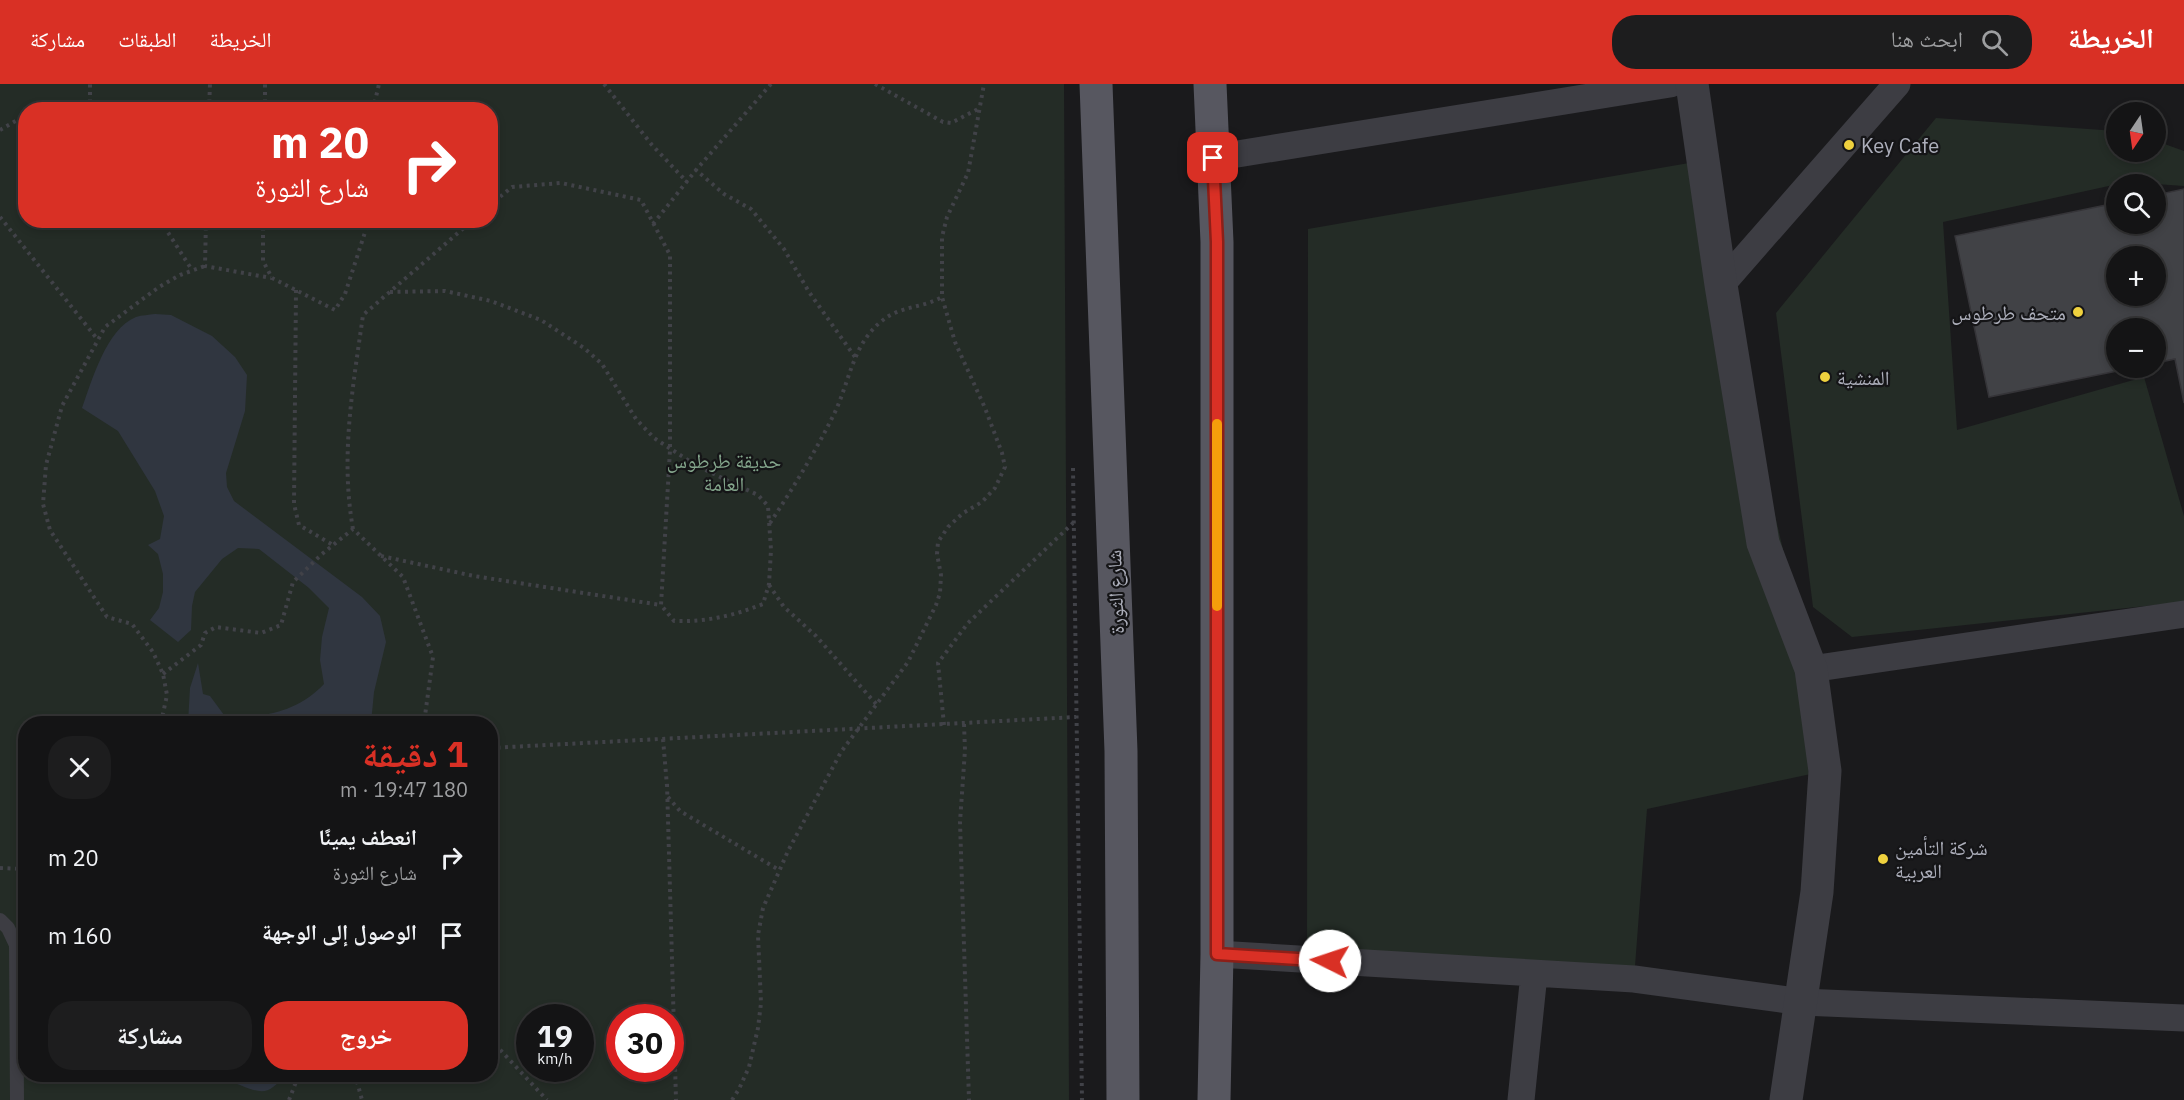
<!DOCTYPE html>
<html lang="ar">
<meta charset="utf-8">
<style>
body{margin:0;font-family:"IBM Plex Sans","Noto Naskh Arabic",sans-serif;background:#1d1d1e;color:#f1f3f6;direction:rtl;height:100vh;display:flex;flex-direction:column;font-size:22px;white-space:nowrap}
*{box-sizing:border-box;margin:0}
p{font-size:20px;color:#9d9ea0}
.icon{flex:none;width:33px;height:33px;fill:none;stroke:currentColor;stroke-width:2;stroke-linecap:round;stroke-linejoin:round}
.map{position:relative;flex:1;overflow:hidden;direction:ltr}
.drawer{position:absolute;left:18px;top:632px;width:480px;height:366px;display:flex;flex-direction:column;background:#141415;border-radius:24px;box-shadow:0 3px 9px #0003,0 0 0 2px #333334;direction:rtl}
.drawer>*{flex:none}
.top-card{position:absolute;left:18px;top:18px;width:480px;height:126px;border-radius:24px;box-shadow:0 3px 9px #0003,0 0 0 2px #333334;direction:rtl;background:#d93025;color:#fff;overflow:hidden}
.needle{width:39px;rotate:193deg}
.controls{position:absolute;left:2106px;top:18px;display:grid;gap:12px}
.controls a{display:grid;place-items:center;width:60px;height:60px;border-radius:50%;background:#141415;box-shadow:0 3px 9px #0003,0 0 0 2px #333334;font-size:30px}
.speed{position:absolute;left:516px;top:920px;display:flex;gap:12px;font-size:30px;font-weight:700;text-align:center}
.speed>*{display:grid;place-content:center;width:78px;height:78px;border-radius:50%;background:#141415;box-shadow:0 3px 9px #0003,0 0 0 2px #333334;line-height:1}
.speed small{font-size:15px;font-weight:400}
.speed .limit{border:9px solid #d22;background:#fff;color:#111}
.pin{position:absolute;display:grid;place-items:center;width:51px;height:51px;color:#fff;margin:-26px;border-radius:12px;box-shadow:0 3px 9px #0006}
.me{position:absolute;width:66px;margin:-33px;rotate:274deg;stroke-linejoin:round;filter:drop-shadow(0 0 4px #0008)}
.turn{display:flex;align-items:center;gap:21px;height:126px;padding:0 30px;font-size:27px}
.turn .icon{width:78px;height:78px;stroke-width:2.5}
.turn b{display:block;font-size:42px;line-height:51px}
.round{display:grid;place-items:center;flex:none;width:63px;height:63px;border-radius:24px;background:#1d1d1e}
.headline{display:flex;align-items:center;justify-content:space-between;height:102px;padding:0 30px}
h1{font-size:36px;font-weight:700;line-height:45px;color:#d93025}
.button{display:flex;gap:12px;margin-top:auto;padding:12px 30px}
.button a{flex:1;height:69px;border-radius:24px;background:#d93025;color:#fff;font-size:24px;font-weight:700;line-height:69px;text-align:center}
.button a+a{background:#1d1d1e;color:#f1f3f6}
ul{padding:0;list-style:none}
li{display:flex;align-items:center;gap:18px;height:78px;padding:0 30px}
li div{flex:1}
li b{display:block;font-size:22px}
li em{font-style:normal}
header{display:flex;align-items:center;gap:36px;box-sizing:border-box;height:84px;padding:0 30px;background:#d93025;color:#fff}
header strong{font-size:28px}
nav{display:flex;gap:33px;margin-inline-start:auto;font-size:21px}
.search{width:420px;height:54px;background:#1d1d1e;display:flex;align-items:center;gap:15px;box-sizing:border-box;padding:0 21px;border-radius:24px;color:#9d9ea0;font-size:22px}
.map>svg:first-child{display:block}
.green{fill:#242c26;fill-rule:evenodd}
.water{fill:#303640}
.building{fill:#414246;stroke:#353438;stroke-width:1.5;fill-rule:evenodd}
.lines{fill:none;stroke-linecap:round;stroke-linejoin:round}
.path{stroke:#414248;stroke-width:4;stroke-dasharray:3 4.5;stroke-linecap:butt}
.service{stroke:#3d3d43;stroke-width:14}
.minor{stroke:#3d3d43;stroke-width:27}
.tertiary{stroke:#3d3d43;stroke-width:33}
.primary{stroke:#575760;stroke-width:33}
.route-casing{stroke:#8d1f18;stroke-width:15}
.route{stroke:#d93025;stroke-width:10}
.slow{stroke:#f59e0b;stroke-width:10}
.poi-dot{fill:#efd13e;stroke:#151517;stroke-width:2}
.labels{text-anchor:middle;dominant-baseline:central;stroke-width:4.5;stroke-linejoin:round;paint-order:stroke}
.poi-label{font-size:20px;fill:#adafbb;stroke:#151517;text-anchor:start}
.park-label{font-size:20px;fill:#84a68c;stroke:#151517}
.street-label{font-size:20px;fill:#adafbb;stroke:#151517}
</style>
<header>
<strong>الخريطة</strong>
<div class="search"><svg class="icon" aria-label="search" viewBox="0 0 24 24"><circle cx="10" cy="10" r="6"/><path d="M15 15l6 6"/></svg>ابحث هنا</div>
<nav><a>الخريطة</a><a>الطبقات</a><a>مشاركة</a></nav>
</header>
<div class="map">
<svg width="2184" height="1016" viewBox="0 0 2184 1016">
<rect width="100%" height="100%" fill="#1a1a1c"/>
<path class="green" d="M0 0H1064L1069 1016H0ZM26 26H490V136H26ZM26 639H490V990H26ZM530 933H580V984H530ZM620 933H670V984H620Z
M1936 34 2116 47V68H2156V57L2184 67V102L2127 98 1943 138 1957 346 2144 293 2184 432V518L1852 553 1813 523 1776 229Z
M1718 74 1721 201 1811 585 1825 687 1647 725 1634 895 1307 876 1308 145Z"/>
<path class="water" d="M155 230 171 231 212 252 235 273 247 291 245 327 226 389 227 403 234 417 362 513 380 532 386 558 374 608 371 639H188L190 604 198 579 203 610 210 612 224 631C260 636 298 628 324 600L320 576 322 553 329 524 309 504 259 465 238 464 222 475 195 508 192 522 191 546 178 558 150 536 159 524 163 508V490L158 470 148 461 160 455 164 432 155 407 118 347 82 324C92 297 106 245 136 233 142 231 149 231 155 230Z
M219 990H286C269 1010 264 1011 240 1001 232 998 225 996 219 990Z"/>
<path class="building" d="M2184 105V319L2175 275 2156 279V244H2116V284H2132L1989 313 1955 152 2116 119V140H2156V111ZM2116 172H2156V212H2116Z"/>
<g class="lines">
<path class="path" d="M604 0 652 61 687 98
M771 0 696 86 724 110 751 125 784 165 809 208 855 273
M875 0 943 38 951 39 980 24
M37 26 60 21 84 26
M90 26V0
M209 26 210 0
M265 26V0
M373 26 379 0
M0 46 26 31
M0 133 98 256
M160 136 192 186
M206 136 205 182 271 194
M263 136V177L272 194 335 226 345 210 369 136
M653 140 696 86
M296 206 294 420 299 441 333 461
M390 208 445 207 491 217 541 236 584 264 602 280 636 335 654 354 697 382 758 411 768 422 771 466 769 500 763 520C733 532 706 538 674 537L661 521
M1073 384 1082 1016
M770 439C793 404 816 367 835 328 850 296 853 259 883 236 900 222 923 224 942 213
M353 445C340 372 353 303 363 231L473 136
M381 472 474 492 661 521 670 366V171L641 116 561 99 512 103 490 121
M769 501 784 523 816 552 877 621
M163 590 201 561 205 549 216 543 261 549 281 541 293 498 322 470 353 445 403 493 433 573 424 639
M161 639 167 611 163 590 153 568 132 540 107 533 50 446 43 420 46 381 62 322 105 243 159 203 180 191 205 182
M964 640 965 666 960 738 969 1016
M944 641 938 579 968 539 1073 439
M663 655 667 702
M490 664 1076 633
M667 700 676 1016
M668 713 680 727 779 786
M0 784 24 785 26 783
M490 955 547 1016
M355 990 362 1016
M289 1016 299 990
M732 1016 739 1005 749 983 758 944 761 919 758 851 763 824 788 767 841 668 908 578 936 521 940 509 941 491 937 470 938 458 948 443 963 429 982 418 995 404 1005 383 1002 369 985 324 955 258 942 213V153L947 133 968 89 984 0"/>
<path class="service" d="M0 836 8 844 16 861 17 1016"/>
<path class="minor" d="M1213 74 1670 0
M1721 201 1897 0
M1811 585 2184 530
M1217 870 1634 895 1802 918 2184 934
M1521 1016 1534 890"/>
<path class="tertiary" d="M1692 0 1721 201 1763 459 1811 585 1825 687 1817 808 1786 1016"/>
<path class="primary" d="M1096 0 1121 667 1123 1016
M1210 0 1217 158V870L1214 1016"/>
</g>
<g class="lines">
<defs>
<path id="route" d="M1213 74 1217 158V870L1330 877"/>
</defs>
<use href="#route" class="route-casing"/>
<use href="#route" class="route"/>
<path class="slow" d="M1217 522V340"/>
</g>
<g class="poi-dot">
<circle cx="1849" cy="61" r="6"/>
<circle cx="2078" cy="228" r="6"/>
<circle cx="1825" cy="293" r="6"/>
<circle cx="1883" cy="775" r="6"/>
</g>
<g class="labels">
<g class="poi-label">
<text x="1861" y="61">Key Cafe</text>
<text x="2066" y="228" text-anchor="end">متحف طرطوس</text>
<text x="1837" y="293">المنشية</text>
<text x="1895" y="763">شركة التأمين<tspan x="1895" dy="23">العربية</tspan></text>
</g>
<g class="park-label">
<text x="724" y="376">حديقة طرطوس<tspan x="724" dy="23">العامة</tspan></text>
</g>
<g class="street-label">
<text transform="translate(1115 508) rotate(-92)">شارع الثورة</text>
</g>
</g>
</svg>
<div class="controls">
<a><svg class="needle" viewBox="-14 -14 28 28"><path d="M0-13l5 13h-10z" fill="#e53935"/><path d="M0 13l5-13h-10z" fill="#9d9ea0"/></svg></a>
<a><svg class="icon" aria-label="search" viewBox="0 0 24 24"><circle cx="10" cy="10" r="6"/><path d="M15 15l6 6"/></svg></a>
<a>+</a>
<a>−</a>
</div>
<div class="speed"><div>19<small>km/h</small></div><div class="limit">30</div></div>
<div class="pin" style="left:1213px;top:74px;background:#d93025"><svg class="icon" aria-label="arrive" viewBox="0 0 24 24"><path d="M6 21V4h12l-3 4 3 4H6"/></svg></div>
<svg class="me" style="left:1330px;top:877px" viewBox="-20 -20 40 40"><circle r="19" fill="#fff"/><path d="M0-13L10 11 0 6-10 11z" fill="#d93025"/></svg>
<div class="top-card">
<div class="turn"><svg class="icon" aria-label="right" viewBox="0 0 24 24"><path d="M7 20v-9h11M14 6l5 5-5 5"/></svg><div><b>20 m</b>شارع الثورة</div></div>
</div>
<section class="drawer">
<div class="headline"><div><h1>1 دقيقة</h1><p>180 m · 19:47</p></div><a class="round"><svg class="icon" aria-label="close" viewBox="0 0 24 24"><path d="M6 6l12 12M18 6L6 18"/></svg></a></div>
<ul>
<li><svg class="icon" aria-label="right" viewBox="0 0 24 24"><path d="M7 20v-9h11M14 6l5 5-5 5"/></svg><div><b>انعطف يمينًا</b><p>شارع الثورة</p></div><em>20 m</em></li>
<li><svg class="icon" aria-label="arrive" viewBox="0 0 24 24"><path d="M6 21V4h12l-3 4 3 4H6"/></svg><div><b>الوصول إلى الوجهة</b></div><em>160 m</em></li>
</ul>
<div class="button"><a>خروج</a><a>مشاركة</a></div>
</section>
</div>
